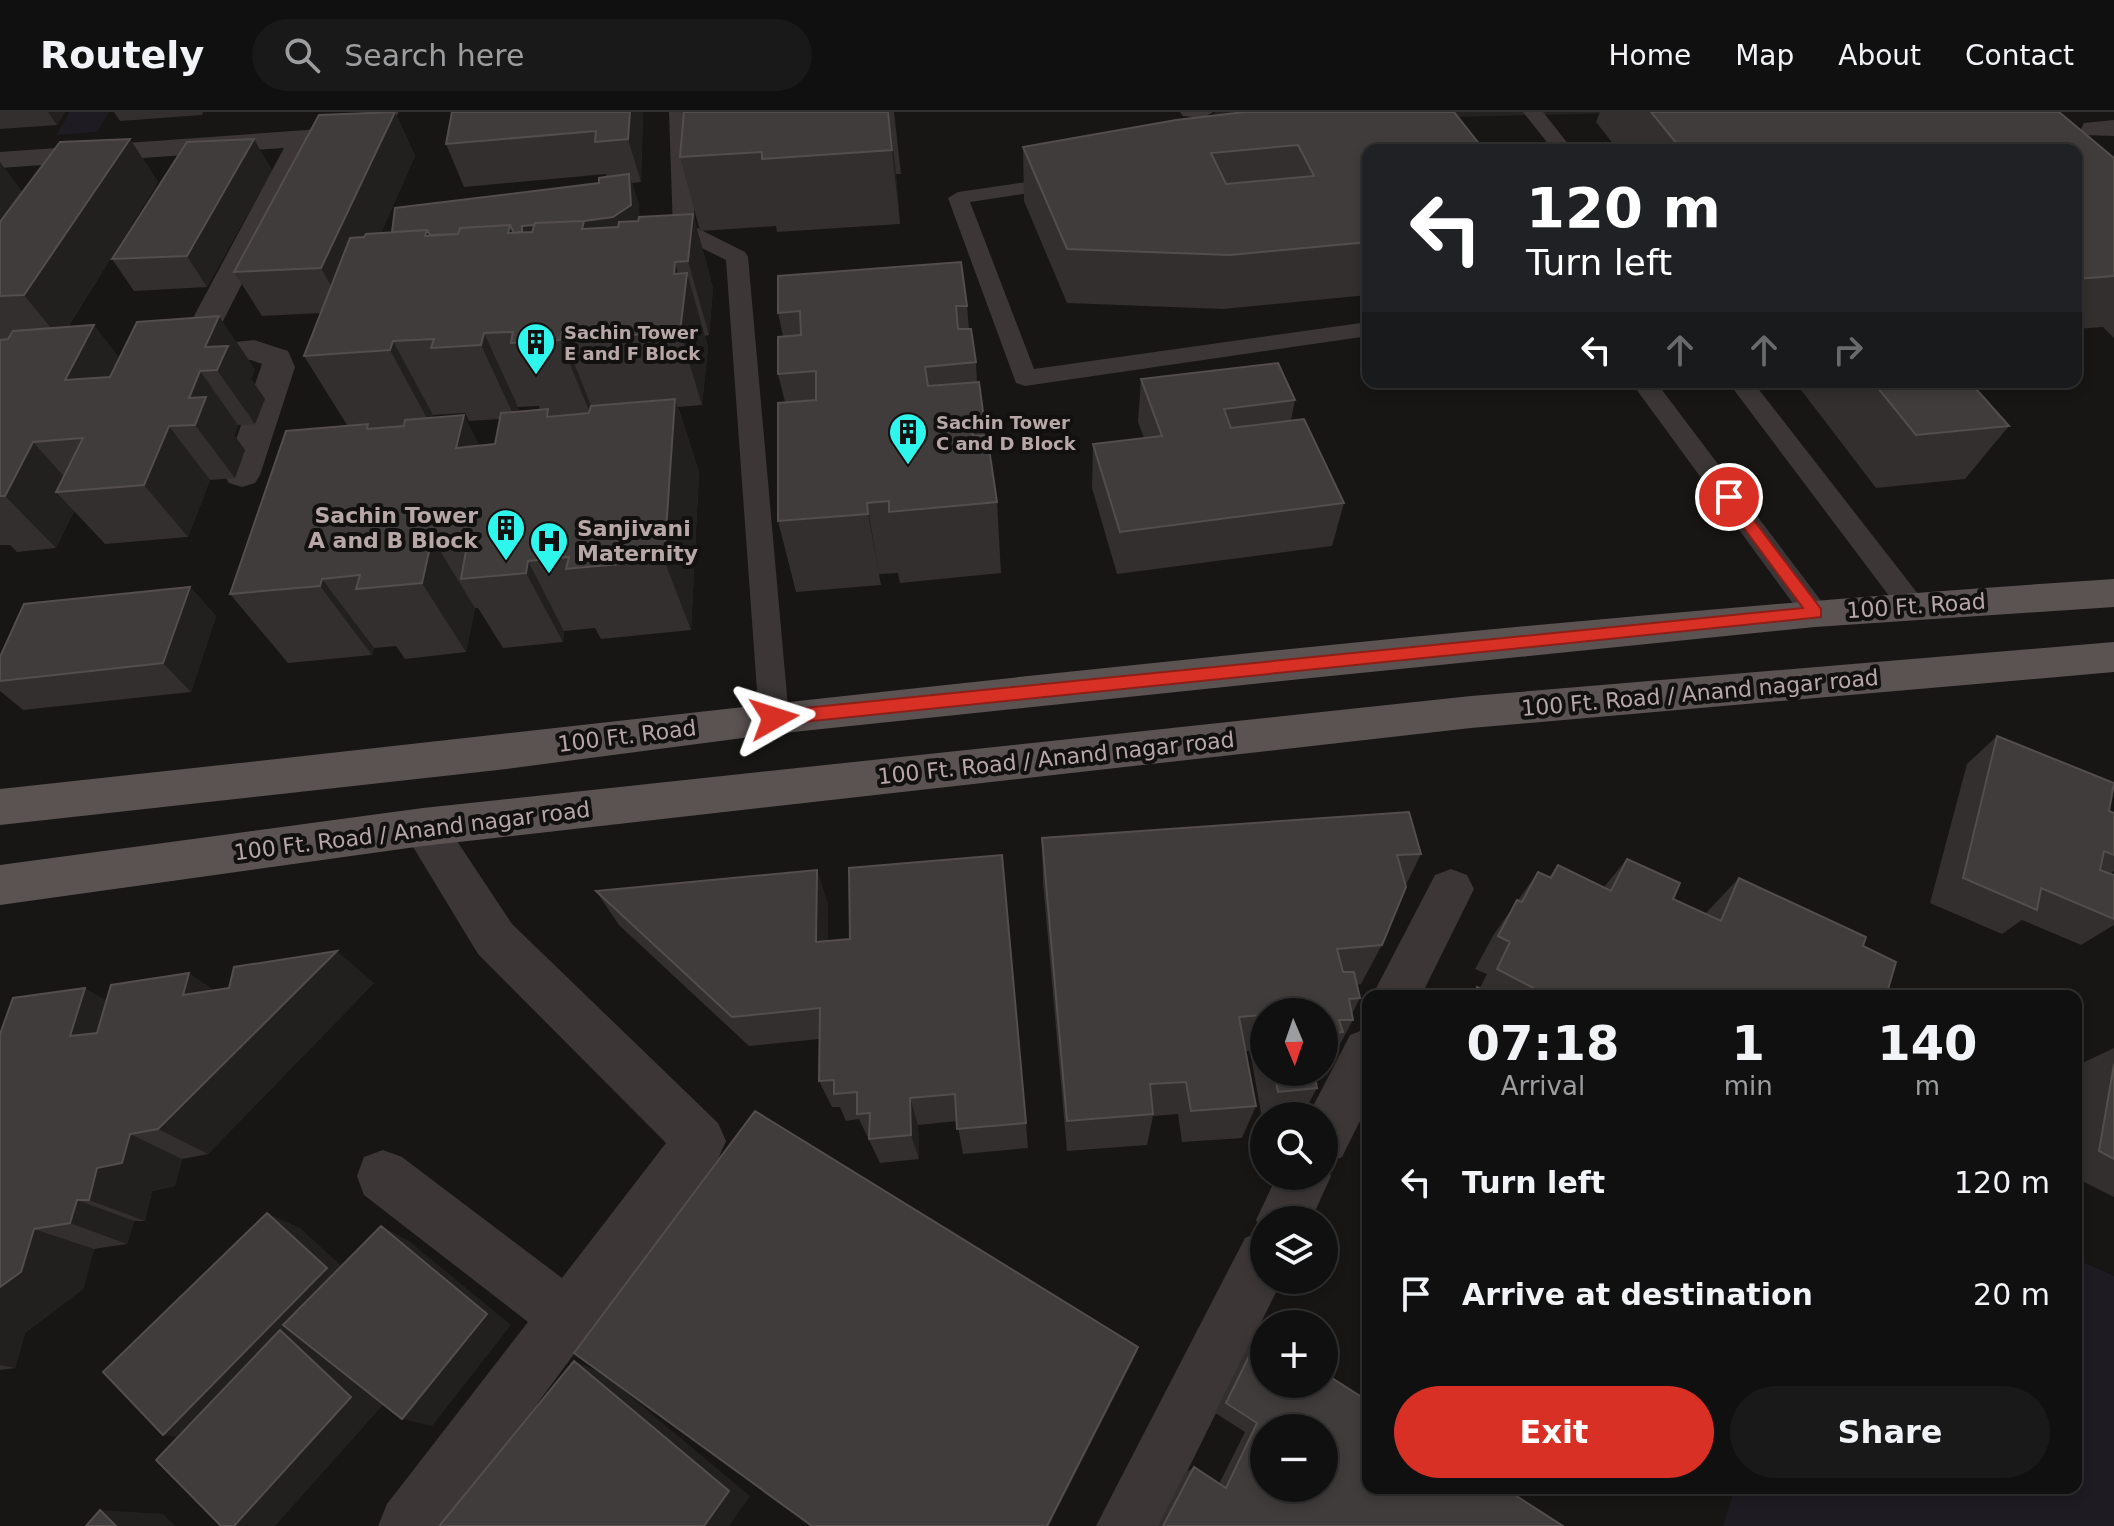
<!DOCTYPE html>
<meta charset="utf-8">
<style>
body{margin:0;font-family:"DejaVu Sans",sans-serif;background:#1a1919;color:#f1f3f6;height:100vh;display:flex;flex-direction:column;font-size:30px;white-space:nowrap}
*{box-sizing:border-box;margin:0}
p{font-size:26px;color:#9c9d9f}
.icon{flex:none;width:44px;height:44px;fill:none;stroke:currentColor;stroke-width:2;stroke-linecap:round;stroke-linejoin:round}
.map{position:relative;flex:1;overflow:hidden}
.side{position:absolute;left:1362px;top:878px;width:720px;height:504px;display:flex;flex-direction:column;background:#111010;border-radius:16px;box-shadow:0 4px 12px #0003,0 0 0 2px #303030}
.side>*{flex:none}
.hud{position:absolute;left:1362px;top:32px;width:720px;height:244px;border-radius:16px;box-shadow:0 4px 12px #0003,0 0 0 2px #303030;background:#202124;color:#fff;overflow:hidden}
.needle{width:52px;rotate:178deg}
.buttons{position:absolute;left:1250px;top:886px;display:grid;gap:16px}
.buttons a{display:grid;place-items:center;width:88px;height:88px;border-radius:50%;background:#111010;box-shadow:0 4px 12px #0003,0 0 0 2px #303030;font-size:40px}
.pin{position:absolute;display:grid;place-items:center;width:68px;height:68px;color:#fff;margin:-34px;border:4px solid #fff;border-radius:50%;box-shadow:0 2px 8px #0007}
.me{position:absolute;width:88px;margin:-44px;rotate:84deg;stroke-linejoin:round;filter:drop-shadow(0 0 6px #0008)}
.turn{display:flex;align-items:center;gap:28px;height:168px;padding:0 32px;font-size:36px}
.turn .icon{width:104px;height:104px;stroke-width:2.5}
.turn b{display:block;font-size:56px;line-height:68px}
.lanes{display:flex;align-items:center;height:76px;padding:0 32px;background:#0003;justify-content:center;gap:40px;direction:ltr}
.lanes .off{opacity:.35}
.eta{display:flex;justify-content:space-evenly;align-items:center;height:136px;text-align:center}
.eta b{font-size:48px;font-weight:700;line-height:56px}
.primary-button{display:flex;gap:16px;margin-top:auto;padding:16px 32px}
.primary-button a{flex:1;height:92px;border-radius:48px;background:#d93025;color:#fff;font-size:32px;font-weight:700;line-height:92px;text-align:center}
.primary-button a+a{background:#1a1919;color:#f1f3f6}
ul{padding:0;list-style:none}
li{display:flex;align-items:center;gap:24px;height:112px;padding:0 32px}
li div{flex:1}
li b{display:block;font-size:30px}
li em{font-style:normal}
header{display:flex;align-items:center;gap:48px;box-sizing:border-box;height:112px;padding:0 40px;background:#111010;border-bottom:2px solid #303030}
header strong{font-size:38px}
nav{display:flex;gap:44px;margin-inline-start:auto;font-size:28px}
.search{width:560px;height:72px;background:#1a1919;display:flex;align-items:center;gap:20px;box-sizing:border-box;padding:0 28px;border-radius:44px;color:#9c9d9f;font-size:30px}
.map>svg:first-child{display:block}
.built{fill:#242221}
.green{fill:#1e1b22}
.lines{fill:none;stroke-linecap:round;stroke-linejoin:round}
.lane{fill:#3c3736;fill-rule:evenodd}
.street{fill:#3c3736;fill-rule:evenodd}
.primary{fill:#5b5352;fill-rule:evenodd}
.wall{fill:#322f2e;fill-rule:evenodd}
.shaded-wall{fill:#21201f}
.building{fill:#403c3b;stroke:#534d4c;stroke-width:2;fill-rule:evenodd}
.route{fill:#d93025;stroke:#8d1f18;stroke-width:2}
.labels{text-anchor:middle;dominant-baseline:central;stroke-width:8;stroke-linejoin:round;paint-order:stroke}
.far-poi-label{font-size:18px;font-weight:bold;fill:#b8a7a7;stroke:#121110;text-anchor:start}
.poi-label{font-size:22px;font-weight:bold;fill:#b8a7a7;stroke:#121110;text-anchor:end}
.street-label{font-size:22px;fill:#b8a7a7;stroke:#121110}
</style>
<header>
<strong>Routely</strong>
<div class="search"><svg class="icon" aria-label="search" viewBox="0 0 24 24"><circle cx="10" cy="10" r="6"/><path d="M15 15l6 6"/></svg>Search here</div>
<nav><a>Home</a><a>Map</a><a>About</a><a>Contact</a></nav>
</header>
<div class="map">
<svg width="2114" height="1414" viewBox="0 0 2114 1414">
<rect width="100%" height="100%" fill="#171615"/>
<path class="built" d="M1214 0H1668L1221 10Z"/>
<path class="green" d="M70 0H109L97 20 56 23Z
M2076 1147 2114 1164V1414H1723L1735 1376H2076Z"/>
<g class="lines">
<path class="lane" d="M669 0H689L695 115 745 140 748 145 789 606 785 614 774 618 763 614 759 606 726 148 676 123 673 118Z
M1180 0H1213L1203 6 1183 4Z
M1523 0H1543L1573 38H1553Z
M1068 64 1075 66 1078 70 1075 74 970 90 1034 257 1368 210V224L1025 274 1016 271 948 86 958 80Z
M1631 270H1656L1825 494 1829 501 1825 508 1815 511 1805 508Z
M1728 270H1753L1922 487 1926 494 1922 501 1912 504 1902 501Z"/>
<path class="street" d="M373 0H399C381 33 346 31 312 34L218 219 213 226 202 229 191 226 186 219 284 36 0 56V40L349 15 361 11Z
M2114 8V24L2084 23 2081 17 2084 11Z
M254 228 288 239 295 255 260 363 255 371 242 375 229 371 224 363 262 252 251 248 181 256 169 253 165 246 169 239 181 236Z
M423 696 439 702 512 812 718 1011 726 1029 718 1047 447 1414H378L387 1392 528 1210 364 1083 357 1064 364 1045 383 1038 402 1045 562 1166 666 1031 478 842 401 715 407 702Z
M1451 757 1467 763 1474 777 1421 884H1372L1435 763Z
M1368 916V993L1342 1045 1326 1052 1331 1064 1311 1108H1264V1168H1282L1160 1414H1096L1245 1126 1261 1119 1256 1108 1277 1064H1324V1004H1308L1350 923Z"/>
<path class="primary" d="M2114 467V495L1815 515 1301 567 774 622 498 658 0 713V677C704 602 1407 513 2114 467Z
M2114 530V560L1471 616 423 734 0 793V753L423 696 1471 584Z"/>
</g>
<path class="wall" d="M0 0H65L57 13 0 17Z
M114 0H203L202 3 120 9Z
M395 0 415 44 381 121 392 120 599 71 606 65V62L464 75 446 32 452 0H643L641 70 632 71 639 93V105L693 102 713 176 709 223 705 224 708 235 702 293 678 295 699 360 691 518 601 527 595 516 564 519 563 530 503 536 478 496H475L466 540 405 547 396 534 374 536 372 543 288 551 230 482 347 313 304 244 321 201 262 204 234 160ZM539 294 540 298 517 300 518 295ZM465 301 469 309 500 307 495 332 479 334 432 306 433 303Z
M684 0H894L901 62H896L900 112 777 120 776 114 700 119 680 45Z
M1600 0H2059L2114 46V226L2103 215 2076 217V38H1618L1596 10Z
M1176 8 1368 38V183L1223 197 1067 191 1024 89 1023 35Z
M130 27 158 70 68 215 119 245 255 257 251 267 265 287 255 312 238 313 234 323 245 338 235 366 210 368 188 425 105 432 74 399 56 436 17 440 10 433H0V50L22 80Z
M272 58 207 175 134 179 112 147Z
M778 164 967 194 969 217 976 250 977 270 984 307 985 324 997 390 1001 461 900 471 898 461 879 462 881 473 796 480 778 409 785 290 778 262 783 224 778 201Z
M1141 267 1295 288 1291 309 1344 391 1332 434 1117 462 1092 376 1093 332 1144 326 1138 310Z
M1795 270H1970L2009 314 1965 367 1876 376Z
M190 475 216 504 191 580 23 598 0 579V545Z
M1997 624 2109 699 2114 701V759L2110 762 2114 763V813L2081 833 2022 808 2002 822 1930 791 1967 652Z
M1042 726 1421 742 1406 773 1382 833 1361 872 1357 873 1360 886 1352 902 1353 908 1334 943H1331L1324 956V900H1264V960H1319L1315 967 1317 976 1302 1004H1264L1263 1012 1250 939H1246L1256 994 1242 1026 1182 1030 1178 1002 1153 1004 1147 1033 1067 1039 1043 770Z
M1627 747 1673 787 1705 802 1739 766 1863 834 1886 884H1470L1477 875 1480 876 1487 862 1475 857 1494 822 1538 760 1549 765 1558 753 1604 775Z
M817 758 828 793V829L1026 1011 1028 1036 963 1042 957 1009 918 1013 919 1047 880 1051 859 1007 846 1009 840 995H832L819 969V927L749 934 619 813 596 779Z
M374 871 208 1042 182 1047 175 1074 152 1079 145 1109H134L127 1132 94 1137 83 1177 25 1221 15 1256 0 1258V919L106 889 214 878Z
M2114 936V1085L2076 1066V954Z
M1261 1220 1368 1376 1563 1414H1158L1185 1361 1194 1355 1219 1372 1245 1320 1215 1301 1248 1234Z"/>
<path class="shaded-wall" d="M48 0H65L57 13Z
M395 0 415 44 346 200 321 156Z
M630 0H643L641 70 628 27Z
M889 0 896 62 900 112 892 38Z
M130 27 158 70 60 227 24 183Z
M254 27 272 58 207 175 187 144Z
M0 50 24 82 0 116Z
M629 62 639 93 641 124H425L427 118 508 121 510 113 582 109Z
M693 102 713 176 709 223 688 149Z
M675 150 684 182 687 161 708 235 702 293 680 220 674 162Z
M219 204 255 257 251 267 265 287 255 312 217 258 205 235Z
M94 213 136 267 65 268Z
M562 220 591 294 590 301 560 228Z
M484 221 518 295 515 306 481 233Z
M393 229 433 303 430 312 390 238Z
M200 259 238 313 234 323 245 338 235 366 195 313 189 286Z
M675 287 699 360 691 518 664 448Z
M464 303 501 376 456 336Z
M169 314 210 368 188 425 144 373Z
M33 330 76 378 56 380 74 399 56 436 5 384Z
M867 391 879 462 881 473 868 402Z
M432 426 475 496 466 540 422 471Z
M528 449 564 519 563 530 526 461Z
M322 467 374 536 372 543 320 474Z
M190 475 216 504 191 580 163 551Z
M817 758 828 793V862L816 830Z
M337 839 374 871 208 1042 158 1017Z
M189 861 234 892 183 883Z
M85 876 136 906 123 953 70 924Z
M910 986 918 1013 919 1047 911 1023Z
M130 1022 182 1047 175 1074 152 1079 145 1109 89 1088 97 1056Z
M77 1088 134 1109 127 1132 70 1111Z
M267 1101 300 1116 358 1169 314 1228 383 1293 275 1414H234L203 1329 163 1323Z
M381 1114 409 1129 511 1213 432 1314 402 1307Z
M34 1117 94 1137 83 1177 25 1221 15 1256 0 1253V1175Z
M1138 1235 1132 1251 1049 1414H1047Z
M574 1249 604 1262 750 1384 729 1414H704Z
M100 1398 163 1402 175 1414H116Z"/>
<path class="building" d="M395 0 321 156 234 160 319 3Z
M452 0H630L628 27 595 30 596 19 446 32Z
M684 0H888L892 38 762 47V40L680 45Z
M1245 0H1454L1484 38H1368V130L1230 143 1067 137 1023 35 1176 8ZM1298 33 1314 64 1226 72 1211 41Z
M1651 0H2059L2114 46V164L2076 167V38H1682Z
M130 27 24 183 0 184V110L60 30Z
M254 27 187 144 112 147 187 30Z
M629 62 631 93 613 105 584 109 535 111 534 113 522 114V120L514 121 510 113 460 116 458 122 430 123 427 118 392 120 395 96 599 71V66Z
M693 102 688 149 675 150 674 162 687 161 680 220 599 225 600 218 562 220 560 228 511 231 513 220 484 221 481 233 431 236 434 227 393 229 390 238 304 244 350 126 364 125 366 122 427 118 425 124 458 122 460 116 510 113 508 121 532 120 535 111 584 109 582 117 618 115 619 110 638 109 639 105Z
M961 150 967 194H956L958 217H971L976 250 925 255 928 274 979 270 984 307 971 309 973 324 987 323 997 390 889 400V389L867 391 868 402 778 409V291L816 288V259L778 262V225L801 223 800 199 778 201V164Z
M219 204 205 235 228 234 217 258 200 259 189 286 206 285 195 313 169 314 144 373 56 380 83 326 33 330 5 384H0V228L8 227 13 219 94 213 65 268 110 265 137 210Z
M1278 251 1295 288 1224 297 1231 316 1304 307 1344 391 1120 420 1093 332 1162 324 1141 267Z
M1873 270H1970L2009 314 1916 323Z
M675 287 664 448 566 457 569 445 528 449 526 461 461 467 469 422 432 426 422 471 356 477 360 463 322 467 320 474 230 482 286 319 368 312 367 317 404 314 405 308 464 303 456 336 495 332 501 301 548 297 547 305 589 301 591 294Z
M190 475 163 551 0 569V545L24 492Z
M1997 624 2114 671 2109 699 2114 701V743L2104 739 2100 758 2114 763V807L2041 776 2037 798 1963 766Z
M1409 700 1421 742 1397 743 1406 775 1382 833 1337 837 1343 860H1354L1360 886 1349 887 1353 908H1339L1343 920 1327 922 1331 937 1324 938V900H1264V906L1263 903 1239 905 1256 994 1191 999 1186 970 1150 972 1153 1002 1067 1009 1042 726Z
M1002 743 1026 1011 957 1017 955 982 910 986 911 1023 869 1027 870 1001 857 1002V980L834 982V968L819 969 820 896 732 905 596 779 817 758 816 830 850 827 849 756Z
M1627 747 1680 771 1673 787 1721 809 1739 766 1866 825 1863 834 1896 850 1886 884H1862L1848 877 1846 884H1549L1497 857 1510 830 1498 824 1517 788 1522 790 1538 760 1551 766 1558 753 1611 779Z
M337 839 158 1017 130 1022 122 1051 97 1056 89 1088H77L70 1111 34 1117 21 1160 0 1175V922L13 886 85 876 70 924 97 921 111 873 189 861 183 883 229 876 234 855Z
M1477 875 1495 884H1473Z
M2114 952V1047L2099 1039Z
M1274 960H1314L1317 976 1278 980Z
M755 999 1138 1235 1047 1414H812L574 1241Z
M267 1101 327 1156 163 1323 103 1260Z
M381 1114 487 1202 402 1307 283 1213Z
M280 1218 351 1285 234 1414H221L156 1348Z
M1261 1220 1264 1222V1272H1324V1261L1368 1289V1376H1504L1563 1414H1163L1194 1355 1226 1376 1257 1311 1226 1291ZM1264 1316H1324V1376H1264Z
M574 1249 729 1379 704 1414H441L440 1413Z
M100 1398 116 1414H86Z"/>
<path class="route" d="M1729 380 1734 382 1821 497V505L774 613 765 606 774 599 1803 496 1724 389 1722 385Z"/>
<defs>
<symbol id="building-pin" viewBox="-11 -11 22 30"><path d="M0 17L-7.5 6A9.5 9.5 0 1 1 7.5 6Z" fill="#2ef6ec" stroke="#121110"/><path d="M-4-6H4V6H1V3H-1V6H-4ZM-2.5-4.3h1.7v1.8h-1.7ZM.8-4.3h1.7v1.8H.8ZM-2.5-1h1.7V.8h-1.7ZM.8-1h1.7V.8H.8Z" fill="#111"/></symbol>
<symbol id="hospital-pin" viewBox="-11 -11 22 30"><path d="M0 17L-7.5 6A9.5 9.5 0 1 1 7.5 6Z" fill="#2ef6ec" stroke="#121110"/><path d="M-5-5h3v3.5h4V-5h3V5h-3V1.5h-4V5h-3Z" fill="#111"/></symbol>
</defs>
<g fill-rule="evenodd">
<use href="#building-pin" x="514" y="208" width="44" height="60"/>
<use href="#building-pin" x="886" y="298" width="44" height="60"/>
<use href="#building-pin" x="484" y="394" width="44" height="60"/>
<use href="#hospital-pin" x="527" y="407" width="44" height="60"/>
</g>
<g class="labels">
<g class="far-poi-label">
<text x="564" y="220">Sachin Tower<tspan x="564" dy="21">E and F Block</tspan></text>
<text x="936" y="310">Sachin Tower<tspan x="936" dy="21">C and D Block</tspan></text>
</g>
<g class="poi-label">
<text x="478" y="403">Sachin Tower<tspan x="478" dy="25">A and B Block</tspan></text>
<text x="577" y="416" text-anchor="start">Sanjivani<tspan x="577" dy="25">Maternity</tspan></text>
</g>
<g class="street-label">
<text transform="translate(1916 494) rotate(-4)">100 Ft. Road</text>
<text transform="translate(1700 581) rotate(-5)">100 Ft. Road / Anand nagar road</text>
<text transform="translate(627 624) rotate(-7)">100 Ft. Road</text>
<text transform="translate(1056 646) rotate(-6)">100 Ft. Road / Anand nagar road</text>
<text transform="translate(412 719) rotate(-7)">100 Ft. Road / Anand nagar road</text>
</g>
</g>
</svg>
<div class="buttons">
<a><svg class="needle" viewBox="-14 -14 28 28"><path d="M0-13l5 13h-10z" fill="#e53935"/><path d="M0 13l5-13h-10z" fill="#9c9d9f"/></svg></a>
<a><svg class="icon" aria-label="search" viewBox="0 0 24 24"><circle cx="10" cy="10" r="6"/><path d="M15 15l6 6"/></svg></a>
<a><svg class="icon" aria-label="layers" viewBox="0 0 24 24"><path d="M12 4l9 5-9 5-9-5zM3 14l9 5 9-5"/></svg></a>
<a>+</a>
<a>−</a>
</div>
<div class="pin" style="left:1729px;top:385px;background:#d93025"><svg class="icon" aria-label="arrive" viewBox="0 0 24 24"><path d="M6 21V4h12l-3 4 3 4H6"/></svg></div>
<svg class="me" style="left:774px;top:606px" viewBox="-20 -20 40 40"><path d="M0-17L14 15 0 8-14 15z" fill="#d93025" stroke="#fff" stroke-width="4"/></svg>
<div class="hud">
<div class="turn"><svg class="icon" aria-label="left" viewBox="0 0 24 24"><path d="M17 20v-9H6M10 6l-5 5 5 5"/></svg><div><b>120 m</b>Turn left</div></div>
<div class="lanes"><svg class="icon" aria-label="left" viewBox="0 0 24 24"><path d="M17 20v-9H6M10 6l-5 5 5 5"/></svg><svg class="icon off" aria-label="ahead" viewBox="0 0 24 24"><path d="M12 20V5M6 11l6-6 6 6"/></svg><svg class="icon off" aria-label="ahead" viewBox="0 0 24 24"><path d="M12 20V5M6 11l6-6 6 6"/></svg><svg class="icon off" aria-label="right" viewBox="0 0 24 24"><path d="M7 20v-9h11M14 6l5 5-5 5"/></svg></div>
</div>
<section class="side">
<div class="eta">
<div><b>07:18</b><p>Arrival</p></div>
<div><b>1</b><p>min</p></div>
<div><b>140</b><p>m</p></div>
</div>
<ul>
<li><svg class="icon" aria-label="left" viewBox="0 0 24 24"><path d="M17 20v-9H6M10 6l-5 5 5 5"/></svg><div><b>Turn left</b></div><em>120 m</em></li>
<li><svg class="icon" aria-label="arrive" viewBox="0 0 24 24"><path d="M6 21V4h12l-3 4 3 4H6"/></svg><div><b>Arrive at destination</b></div><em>20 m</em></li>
</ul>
<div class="primary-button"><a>Exit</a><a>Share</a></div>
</section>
</div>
